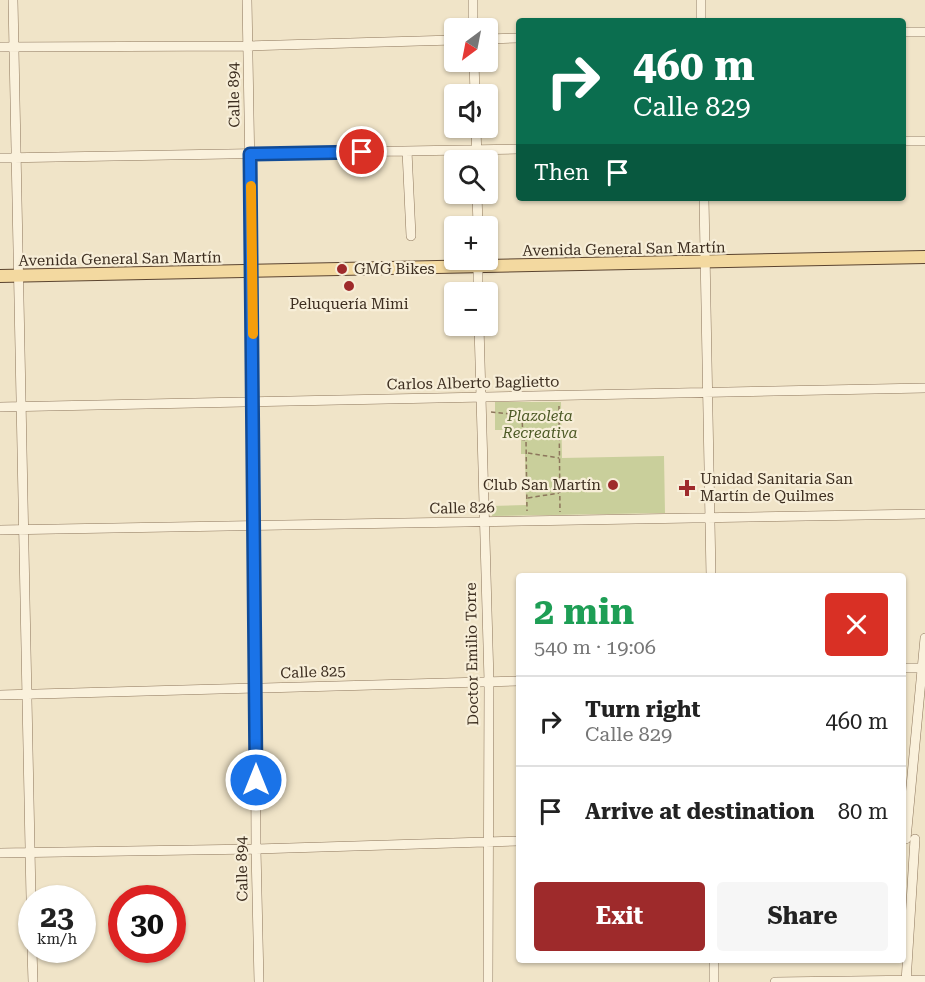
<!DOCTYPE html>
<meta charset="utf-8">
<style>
body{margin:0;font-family:"Roboto Serif",serif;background:#f6f6f6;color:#222;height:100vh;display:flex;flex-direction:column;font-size:22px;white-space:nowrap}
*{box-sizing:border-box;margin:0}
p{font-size:20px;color:#767676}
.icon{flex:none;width:33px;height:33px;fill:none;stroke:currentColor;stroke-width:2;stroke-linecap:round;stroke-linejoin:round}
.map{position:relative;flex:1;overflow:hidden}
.panel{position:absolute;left:516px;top:573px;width:390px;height:390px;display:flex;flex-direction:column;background:#fff;border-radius:6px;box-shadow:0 2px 4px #0004}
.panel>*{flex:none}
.top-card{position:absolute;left:516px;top:18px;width:390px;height:183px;border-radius:6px;box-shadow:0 2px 4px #0004;background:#0b6e4f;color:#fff;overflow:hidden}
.needle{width:39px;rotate:212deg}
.buttons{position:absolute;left:444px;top:18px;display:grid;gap:12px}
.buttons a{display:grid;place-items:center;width:54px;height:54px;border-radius:6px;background:#fff;box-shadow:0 2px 4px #0004;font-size:30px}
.speed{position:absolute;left:18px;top:885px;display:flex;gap:12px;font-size:30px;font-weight:700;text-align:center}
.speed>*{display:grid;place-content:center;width:78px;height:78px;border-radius:50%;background:#fff;box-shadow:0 2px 4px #0004;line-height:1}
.speed small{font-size:15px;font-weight:400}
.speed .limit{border:9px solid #d22;background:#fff;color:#111}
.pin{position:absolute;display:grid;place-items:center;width:51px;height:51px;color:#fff;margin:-26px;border:3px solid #fff;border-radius:50%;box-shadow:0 2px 6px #0007}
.me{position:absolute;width:66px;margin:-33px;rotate:0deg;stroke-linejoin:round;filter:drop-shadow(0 0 4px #0008)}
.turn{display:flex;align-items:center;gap:21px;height:126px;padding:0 18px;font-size:27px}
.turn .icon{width:78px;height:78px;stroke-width:2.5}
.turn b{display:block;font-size:42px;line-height:51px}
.then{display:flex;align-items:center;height:57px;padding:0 18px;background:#0003;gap:12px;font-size:22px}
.round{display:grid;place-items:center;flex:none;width:63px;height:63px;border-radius:6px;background:#f6f6f6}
.head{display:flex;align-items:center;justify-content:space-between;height:102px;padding:0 18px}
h1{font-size:36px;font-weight:700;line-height:45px;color:#1e9e55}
.primary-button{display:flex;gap:12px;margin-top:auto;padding:12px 18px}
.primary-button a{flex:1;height:69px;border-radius:6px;background:#9e2a2b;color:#fff;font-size:24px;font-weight:700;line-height:69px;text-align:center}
.primary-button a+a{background:#f6f6f6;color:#222}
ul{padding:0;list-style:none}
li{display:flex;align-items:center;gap:18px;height:90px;padding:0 18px;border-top:2px solid #e0e0e0}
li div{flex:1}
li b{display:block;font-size:22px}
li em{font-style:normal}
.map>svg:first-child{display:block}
.green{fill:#c9cf9b}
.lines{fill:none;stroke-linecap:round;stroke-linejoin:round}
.minor-casing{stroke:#8d765c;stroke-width:10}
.major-casing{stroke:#5b4430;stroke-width:14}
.path{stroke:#8d765c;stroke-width:1.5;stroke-dasharray:4.5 3;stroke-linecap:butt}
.minor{stroke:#faf1dc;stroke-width:9}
.major{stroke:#f3d9a0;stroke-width:12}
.route-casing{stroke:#114b97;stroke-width:15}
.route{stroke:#1a73e8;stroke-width:10}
.slow{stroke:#f59e0b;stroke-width:10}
.poi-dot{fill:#9e2a2b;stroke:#f7eed8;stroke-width:2}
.labels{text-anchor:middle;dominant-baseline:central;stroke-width:4.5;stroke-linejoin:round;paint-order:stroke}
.street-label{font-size:15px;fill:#3d2e20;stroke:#f7eed8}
.poi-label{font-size:15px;fill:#3d2e20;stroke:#f7eed8;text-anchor:start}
.park-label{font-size:15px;font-style:italic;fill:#4d5a26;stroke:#f7eed8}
</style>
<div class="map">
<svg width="925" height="982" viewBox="0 0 925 982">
<rect width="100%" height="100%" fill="#f0e4c8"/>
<path class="green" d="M495 402H561L562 458 664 456 665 513 492 516 491 506 526 505 525 454H521V430H495Z"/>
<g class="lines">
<defs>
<path id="minor" d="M13 0 32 948
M247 0 254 402 256 849 259 982
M473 0V28
M701 0V21
M903 32H925
M488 39 519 38
M0 47 249 46 454 40
M474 62 475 94
M476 128 477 160
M903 141H925
M407 151 411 236
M0 158 519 149
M477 194 478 226
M704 198 711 576
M478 260V292
M479 326 489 681 488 982
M0 407 925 388
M0 530 925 514
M903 668H925
M0 695 519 681
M906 839 925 638
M0 853 256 849 519 841
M32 950 33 982
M714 960V982
M775 982 925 980
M906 982 915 839"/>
<path id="major" d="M0 276 925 257"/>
</defs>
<use href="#minor" class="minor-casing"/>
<use href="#major" class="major-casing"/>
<path class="path" d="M559 406 560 512
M491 412 558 419
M522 415 523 440H526L527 511
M528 453 559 458
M528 498 559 493"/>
<use href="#minor" class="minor"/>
<use href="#major" class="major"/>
</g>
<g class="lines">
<defs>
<path id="route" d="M256 780 250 154 362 152"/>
</defs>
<use href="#route" class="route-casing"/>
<use href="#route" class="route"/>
<path class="slow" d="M251 186 253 334"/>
</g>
<g class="poi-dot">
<circle cx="342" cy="269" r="6"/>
<circle cx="349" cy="286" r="6"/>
<circle cx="613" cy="485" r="6"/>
<path d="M684 479h6v6h6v6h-6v6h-6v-6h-6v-6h6z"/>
</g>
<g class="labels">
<g class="street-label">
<text transform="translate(234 95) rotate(-91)">Calle 894</text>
<text transform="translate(624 249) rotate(-1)">Avenida General San Martín</text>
<text transform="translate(120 259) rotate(-1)">Avenida General San Martín</text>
<text transform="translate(473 383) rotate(-1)">Carlos Alberto Baglietto</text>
<text transform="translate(462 508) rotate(-1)">Calle 826</text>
<text transform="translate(472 654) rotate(-91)">Doctor Emilio Torre</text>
<text transform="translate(313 672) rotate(-2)">Calle 825</text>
<text transform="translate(242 869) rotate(-91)">Calle 894</text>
</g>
<g class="poi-label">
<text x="354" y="269">GMG Bikes</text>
<text x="349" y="304" text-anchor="middle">Peluquería Mimi</text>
<text x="700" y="479">Unidad Sanitaria San<tspan x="700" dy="17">Martín de Quilmes</tspan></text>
<text x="601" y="485" text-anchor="end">Club San Martín</text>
</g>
<g class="park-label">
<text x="540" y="416">Plazoleta<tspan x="540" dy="17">Recreativa</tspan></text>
</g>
</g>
</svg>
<div class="buttons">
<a><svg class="needle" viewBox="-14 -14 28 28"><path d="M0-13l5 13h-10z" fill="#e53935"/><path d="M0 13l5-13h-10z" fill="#767676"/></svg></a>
<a><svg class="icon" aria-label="sound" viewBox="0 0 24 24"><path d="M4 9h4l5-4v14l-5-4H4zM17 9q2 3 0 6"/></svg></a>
<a><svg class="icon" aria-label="search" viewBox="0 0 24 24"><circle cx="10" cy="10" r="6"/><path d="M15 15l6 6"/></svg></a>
<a>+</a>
<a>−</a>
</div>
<div class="speed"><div>23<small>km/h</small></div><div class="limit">30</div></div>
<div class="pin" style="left:362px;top:152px;background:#d93025"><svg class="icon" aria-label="arrive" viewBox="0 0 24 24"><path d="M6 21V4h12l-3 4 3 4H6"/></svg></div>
<svg class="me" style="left:256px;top:780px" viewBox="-20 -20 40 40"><circle r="17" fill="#1a73e8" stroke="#fff" stroke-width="3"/><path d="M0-11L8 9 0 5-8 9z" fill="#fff"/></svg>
<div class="top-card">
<div class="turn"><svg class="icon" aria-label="right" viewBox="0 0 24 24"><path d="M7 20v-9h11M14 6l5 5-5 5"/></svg><div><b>460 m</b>Calle 829</div></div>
<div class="then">Then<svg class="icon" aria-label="arrive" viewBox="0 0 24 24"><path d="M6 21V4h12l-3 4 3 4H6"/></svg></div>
</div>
<section class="panel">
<div class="head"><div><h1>2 min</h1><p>540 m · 19:06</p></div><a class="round" style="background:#d93025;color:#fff"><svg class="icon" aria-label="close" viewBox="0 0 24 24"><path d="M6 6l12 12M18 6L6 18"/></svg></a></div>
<ul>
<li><svg class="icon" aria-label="right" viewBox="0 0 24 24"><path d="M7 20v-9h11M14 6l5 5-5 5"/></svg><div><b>Turn right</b><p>Calle 829</p></div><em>460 m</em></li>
<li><svg class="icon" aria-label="arrive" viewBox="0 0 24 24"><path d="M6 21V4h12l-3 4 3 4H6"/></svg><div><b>Arrive at destination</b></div><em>80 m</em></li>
</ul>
<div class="primary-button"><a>Exit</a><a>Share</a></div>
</section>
</div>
